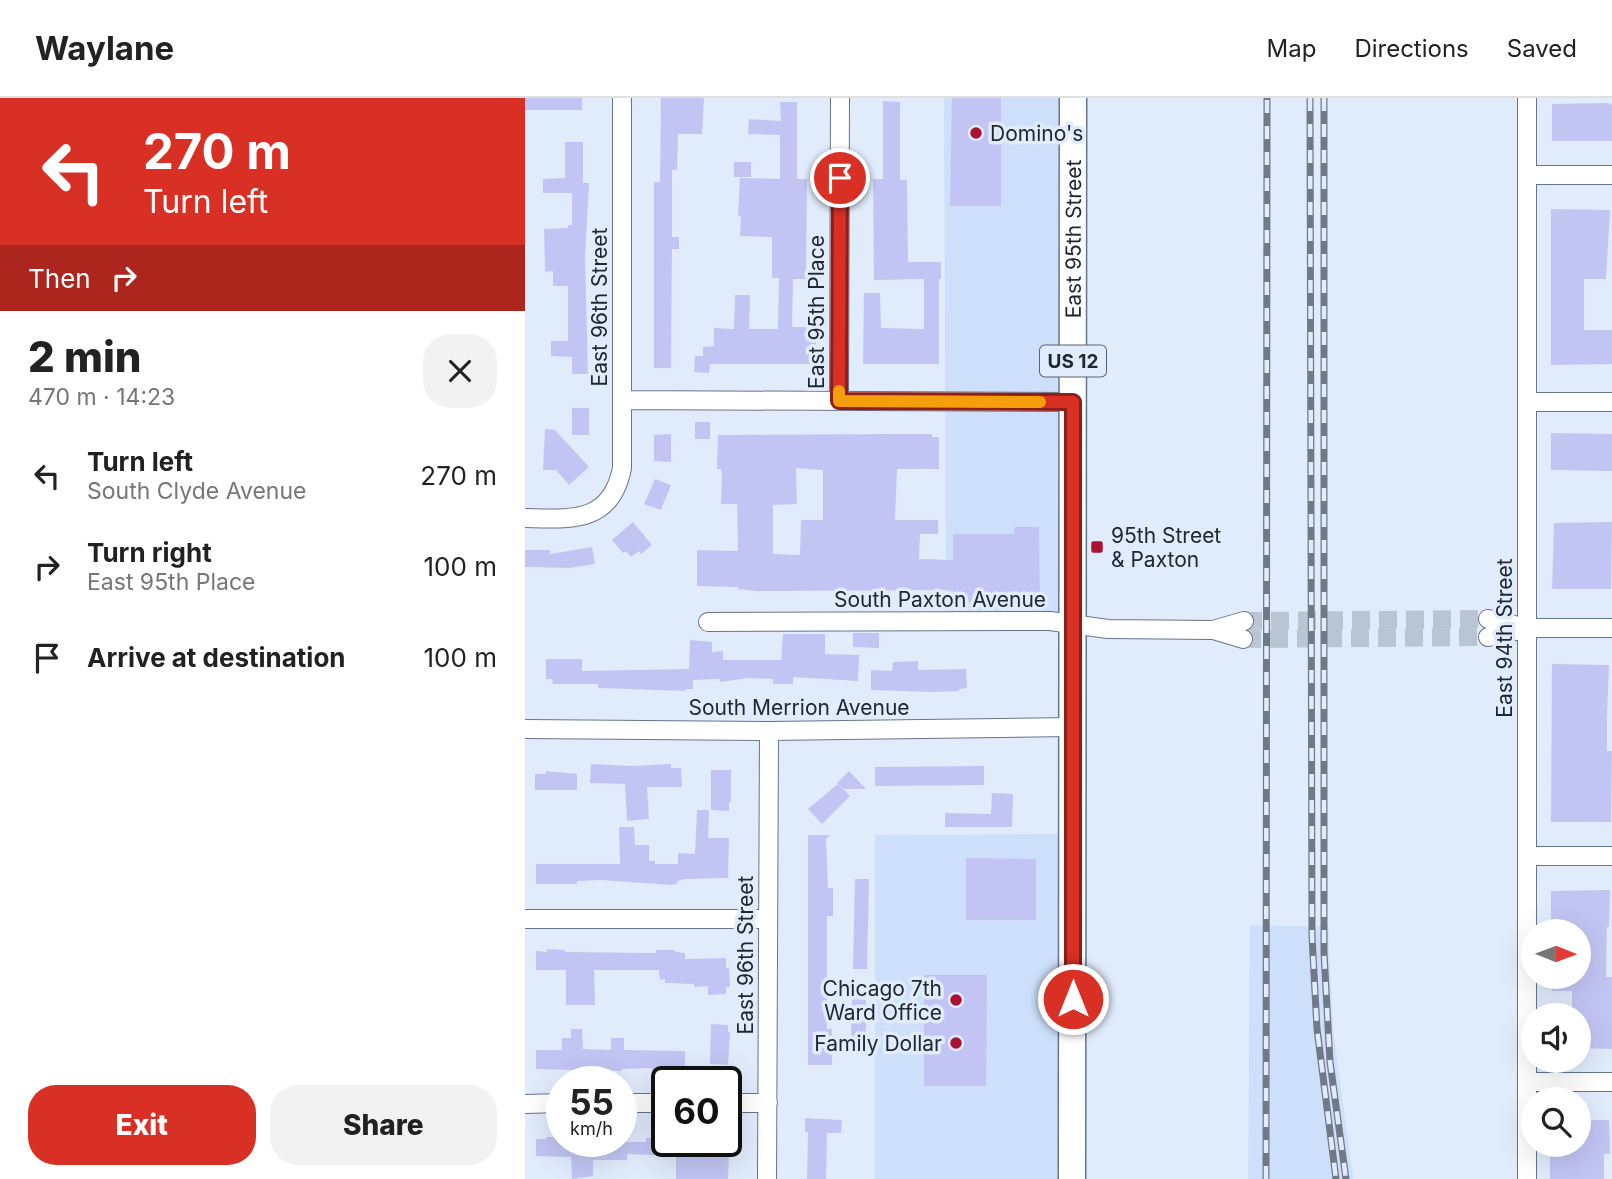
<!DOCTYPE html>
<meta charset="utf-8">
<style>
body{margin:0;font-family:Inter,sans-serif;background:#f2f2f2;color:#222;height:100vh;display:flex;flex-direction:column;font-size:26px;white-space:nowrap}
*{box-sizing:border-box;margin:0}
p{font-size:23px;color:#767676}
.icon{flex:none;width:38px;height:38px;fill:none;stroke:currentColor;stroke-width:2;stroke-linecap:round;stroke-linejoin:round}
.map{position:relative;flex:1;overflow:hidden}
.panel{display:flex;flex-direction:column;background:#fff;width:525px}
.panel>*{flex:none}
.banner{background:#d93025;color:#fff;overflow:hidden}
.needle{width:46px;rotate:91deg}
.buttons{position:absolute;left:996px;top:821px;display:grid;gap:14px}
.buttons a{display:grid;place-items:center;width:70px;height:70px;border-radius:50%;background:#fff;box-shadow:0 7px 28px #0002;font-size:35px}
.speed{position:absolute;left:21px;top:968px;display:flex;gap:14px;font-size:35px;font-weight:700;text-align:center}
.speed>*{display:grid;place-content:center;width:91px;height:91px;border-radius:50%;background:#fff;box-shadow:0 7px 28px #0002;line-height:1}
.speed small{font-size:18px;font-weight:400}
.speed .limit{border:4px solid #111;border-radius:10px;background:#fff;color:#111}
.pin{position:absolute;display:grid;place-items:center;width:60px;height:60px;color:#fff;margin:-30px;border:4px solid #fff;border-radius:50%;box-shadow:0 2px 7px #0007}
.me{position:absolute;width:77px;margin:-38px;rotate:0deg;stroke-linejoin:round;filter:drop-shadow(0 0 5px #0008)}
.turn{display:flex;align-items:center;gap:24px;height:147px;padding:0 28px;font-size:32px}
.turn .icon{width:91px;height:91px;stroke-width:2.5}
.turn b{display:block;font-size:49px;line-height:60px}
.then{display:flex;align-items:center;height:66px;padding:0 28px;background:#0003;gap:14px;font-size:26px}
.round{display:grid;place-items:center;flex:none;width:74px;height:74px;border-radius:28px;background:#f2f2f2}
.headline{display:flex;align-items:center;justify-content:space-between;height:119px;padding:0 28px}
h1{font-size:42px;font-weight:800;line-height:52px}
.cta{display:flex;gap:14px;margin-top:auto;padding:14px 28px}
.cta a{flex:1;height:80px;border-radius:28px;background:#d93025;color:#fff;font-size:28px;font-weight:800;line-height:80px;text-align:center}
.cta a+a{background:#f2f2f2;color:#222}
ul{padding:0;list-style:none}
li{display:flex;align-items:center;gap:21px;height:91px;padding:0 28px}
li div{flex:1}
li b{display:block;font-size:26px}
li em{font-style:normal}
header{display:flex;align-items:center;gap:42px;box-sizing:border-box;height:98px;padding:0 35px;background:#fff;border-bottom:2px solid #e0e0e0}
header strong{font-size:33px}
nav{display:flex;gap:38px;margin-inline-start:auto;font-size:24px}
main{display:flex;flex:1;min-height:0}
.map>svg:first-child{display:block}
.built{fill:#cddffa}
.building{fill:#c2c5f3;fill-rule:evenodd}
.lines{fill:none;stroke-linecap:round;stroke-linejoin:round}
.street-tunnel{stroke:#bac5d3;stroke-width:18;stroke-dasharray:18 9;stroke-linecap:butt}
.street-casing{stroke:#65758c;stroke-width:20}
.primary-casing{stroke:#65758c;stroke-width:29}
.street{stroke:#fff;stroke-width:18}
.primary{stroke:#fff;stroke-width:26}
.rail-casing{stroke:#707985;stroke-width:7}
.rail{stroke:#e0ecfc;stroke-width:4.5;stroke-dasharray:13;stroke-linecap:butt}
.route-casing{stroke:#8d1f18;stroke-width:18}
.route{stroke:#d93025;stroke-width:12}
.slow{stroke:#f59e0b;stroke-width:12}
.poi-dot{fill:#a91231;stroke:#e0ecfc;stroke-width:2.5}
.labels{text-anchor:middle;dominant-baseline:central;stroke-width:7;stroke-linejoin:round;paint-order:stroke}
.shield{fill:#e0ecfc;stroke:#5a626d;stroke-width:2}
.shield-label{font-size:19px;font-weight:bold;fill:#202730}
.poi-label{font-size:21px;fill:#202730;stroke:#e0ecfc;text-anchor:start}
.street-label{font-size:21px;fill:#202730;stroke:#e0ecfc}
</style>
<header>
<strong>Waylane</strong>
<nav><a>Map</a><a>Directions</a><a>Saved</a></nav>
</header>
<main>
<section class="panel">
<div class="banner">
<div class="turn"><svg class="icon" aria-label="left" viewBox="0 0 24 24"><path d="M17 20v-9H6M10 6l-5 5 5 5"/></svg><div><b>270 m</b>Turn left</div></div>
<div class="then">Then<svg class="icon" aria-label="right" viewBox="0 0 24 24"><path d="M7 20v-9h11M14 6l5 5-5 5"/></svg></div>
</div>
<div class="headline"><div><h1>2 min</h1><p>470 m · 14:23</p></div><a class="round"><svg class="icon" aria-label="close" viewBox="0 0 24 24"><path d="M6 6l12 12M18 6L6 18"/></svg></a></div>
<ul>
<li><svg class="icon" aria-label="left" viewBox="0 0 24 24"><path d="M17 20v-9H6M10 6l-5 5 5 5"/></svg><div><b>Turn left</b><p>South Clyde Avenue</p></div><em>270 m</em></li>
<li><svg class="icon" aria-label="right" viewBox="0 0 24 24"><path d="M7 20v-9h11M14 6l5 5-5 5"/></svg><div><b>Turn right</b><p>East 95th Place</p></div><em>100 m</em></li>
<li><svg class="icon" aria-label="arrive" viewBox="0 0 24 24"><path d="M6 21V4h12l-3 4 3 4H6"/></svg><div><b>Arrive at destination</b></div><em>100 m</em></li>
</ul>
<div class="cta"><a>Exit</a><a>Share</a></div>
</section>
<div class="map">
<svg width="1087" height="1081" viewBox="0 0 1087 1081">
<rect width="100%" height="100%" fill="#e0ecfc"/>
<path class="built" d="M419 0H535V520L421 521Z
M534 736V1081H350V737Z
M725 827 803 829 808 930 828 1081H723Z"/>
<path class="building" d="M0 0H57V12H0Z
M136 0H179L177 36H153L152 72H147V139H154V151H147L146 270H129V84H135Z
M427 0H476V108H425Z
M358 3 375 4V82H382L383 164H416V181H414V266H338L339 195H355L356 230 399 231V181L349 182 348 81H358Z
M255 4H272V81H282L281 181H268L267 229H291V266H185L184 275 169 274 170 258H178V249L189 248V230L209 231 210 197H225L224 231H253L254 180H247V139L215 138 216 118H213L215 80 255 81V37L223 36 224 21 256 23Z
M1083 5 1087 7V43H1027V6Z
M40 44H58V85H64L60 160 63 276H47V259L26 258V243H43V188H28V173L20 174 19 131 43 130V127H47V95H18V81L40 80Z
M209 64H226V79H209Z
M1026 111 1085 112 1081 181H1059V232H1087V266L1026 267Z
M47 310H64V337H47Z
M170 324H185V341H170Z
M20 331 30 332 64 369 44 387 31 372H18Z
M1026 335 1087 336V373L1026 372Z
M146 336V364L129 363V337Z
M375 336H407V339H414V371H372L370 422H413V436H395L394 461 428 462V436H489L490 429H514L515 503 428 504V492L232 493 213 491V489L172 488V452L213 453 212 406H196L197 376 196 371H192L193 337ZM271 370 298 372V422H276L275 457 248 456V407L272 406Z
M130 381 146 387 136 412 119 406Z
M108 424 127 447 116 456 114 453 106 459 101 453 98 455 87 442Z
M1087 424 1086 491H1027L1029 425Z
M67 449 70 466 44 470 0 469V452H25V456Z
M328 535H354V550L328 549Z
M258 536H300V556L334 557 333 583 268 579V586H248V581L224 580 195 584 194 581 168 582V591H160V593L73 590V586H28L27 581H21V561H57V573L164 571 165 542 187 544V554L198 553V562H256Z
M393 563V572L441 571 442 590 434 591V593L408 594 346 592V572L367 573 368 564Z
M1027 566 1084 567 1082 619V653H1087L1086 724H1026Z
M66 666 106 668 146 666V670H156L157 689H122L124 721 102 723 100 686 65 685Z
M459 668V687L350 688V669Z
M186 672H206V704H204V713L186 712Z
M21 673 52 676V692H10V676H21Z
M324 673 341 691H319L312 685Z
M313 686 325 698 297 726 283 711Z
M467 695 488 696 487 729H420V715L466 716Z
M172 712H184L183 740H204L203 780 160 781 152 783V786L146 787 76 782 52 783V786H11V766H95L94 729H109L110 747H124V763H130V766H153V755L170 756Z
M283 737H305L301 741 303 790H308V818H302V931H307V967H283Z
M441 760 511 761V822H441Z
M330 781H344L342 871H328Z
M1085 792 1084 829H1082L1081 879H1087V951L1054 950V917H1047V893H1027V880L1054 879V830L1026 829V793Z
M22 851 40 852V854L131 855V852H150V854L160 855V861L201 860V870L204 869 205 889H201V896L183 897V888L169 889V886L140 885V881L135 882 134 872H69L70 907H41V872H11V853L22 854Z
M399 877H462L461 988H399Z
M327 901 341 902V939H326Z
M186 926 203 927V934H205L203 967 185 966Z
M46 931H57L58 951 86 952V940H99V952L160 953V970H150V973H127V970L97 971V973L11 971V952H37V940H46Z
M280 1020 317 1022 316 1035H302L301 1081H282L283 1034H280Z
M1054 1022H1084L1085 1056H1079V1081H1025V1046H1054Z
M130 1038 142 1039V1043H160V1048H186V1044H202L201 1055 204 1056 203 1081H151V1058L102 1056V1062H68V1078L47 1081 46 1059 11 1058V1041H21V1039H37V1043L97 1044H121V1040H130Z"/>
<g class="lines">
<path class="street-tunnel" d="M719 523 963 521
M718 541 963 539"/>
<defs>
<path id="street" d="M1002 77H1087
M97 302 548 304
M314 303 315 0
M1002 304H1087
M0 420C46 421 86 426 97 370V0
M963 521 1002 530H1087
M183 524 525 523 583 531 688 532 719 523
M688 532 718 541
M963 539 995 532
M0 631 244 633 548 629
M1002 758H1087
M0 821H243
M1002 984H1087
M96 1005H142
M201 1005H243
M0 1006 37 1005
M242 1081 244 633
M1002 1081V0"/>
<g id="primary">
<path id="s1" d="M547 1081 548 0"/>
</g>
</defs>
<use href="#street" class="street-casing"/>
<use href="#primary" class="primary-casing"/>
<use href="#street" class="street"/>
<use href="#primary" class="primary"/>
<defs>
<path id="rail" d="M785 0 787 838 792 931 811 1081
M799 0V855L805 964 821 1081
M741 1081 742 0"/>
</defs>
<use href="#rail" class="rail-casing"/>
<use href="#rail" class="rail"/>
</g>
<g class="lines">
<defs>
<path id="route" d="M315 80 314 303 548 304V901"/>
</defs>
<use href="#route" class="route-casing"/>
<use href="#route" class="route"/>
<path class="slow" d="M314 293V303L515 304"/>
</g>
<g class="poi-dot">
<circle cx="451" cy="35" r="7"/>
<rect x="565" y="442" width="14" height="14" rx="3.5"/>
<circle cx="431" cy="902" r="7"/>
<circle cx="431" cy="945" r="7"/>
</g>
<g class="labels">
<rect class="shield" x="515" y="247.5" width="66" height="31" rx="5"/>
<g class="shield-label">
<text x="548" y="263">US 12</text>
</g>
<g class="poi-label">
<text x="465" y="35">Domino's</text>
<text x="586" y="437">95th Street<tspan x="586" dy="24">&amp; Paxton</tspan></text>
<text x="417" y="890" text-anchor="end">Chicago 7th<tspan x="417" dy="24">Ward Office</tspan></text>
<text x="417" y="945" text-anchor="end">Family Dollar</text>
</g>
<g class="street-label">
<text stroke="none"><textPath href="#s1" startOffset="940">East 95th Street</textPath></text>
<text transform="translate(74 209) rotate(-90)">East 96th Street</text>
<text transform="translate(291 214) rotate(-90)">East 95th Place</text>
<text x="415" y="501">South Paxton Avenue</text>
<text transform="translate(979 540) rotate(-90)">East 94th Street</text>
<text x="274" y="609">South Merrion Avenue</text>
<text transform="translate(220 857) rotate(-90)">East 96th Street</text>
</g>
</g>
</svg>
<div class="buttons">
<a><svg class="needle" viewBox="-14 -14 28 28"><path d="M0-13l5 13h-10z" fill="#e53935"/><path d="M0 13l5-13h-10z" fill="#767676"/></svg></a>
<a><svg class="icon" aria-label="sound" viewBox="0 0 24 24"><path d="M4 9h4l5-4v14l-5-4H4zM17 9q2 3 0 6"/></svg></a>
<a><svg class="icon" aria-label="search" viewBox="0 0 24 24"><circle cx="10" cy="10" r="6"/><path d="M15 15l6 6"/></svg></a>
</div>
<div class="speed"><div>55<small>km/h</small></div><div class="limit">60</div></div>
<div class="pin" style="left:315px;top:80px;background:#d93025"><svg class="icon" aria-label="arrive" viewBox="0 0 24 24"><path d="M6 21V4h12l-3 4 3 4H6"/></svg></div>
<svg class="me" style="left:548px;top:901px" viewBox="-20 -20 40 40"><circle r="17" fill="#d93025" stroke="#fff" stroke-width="3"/><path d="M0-11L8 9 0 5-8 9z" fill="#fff"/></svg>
</div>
</main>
